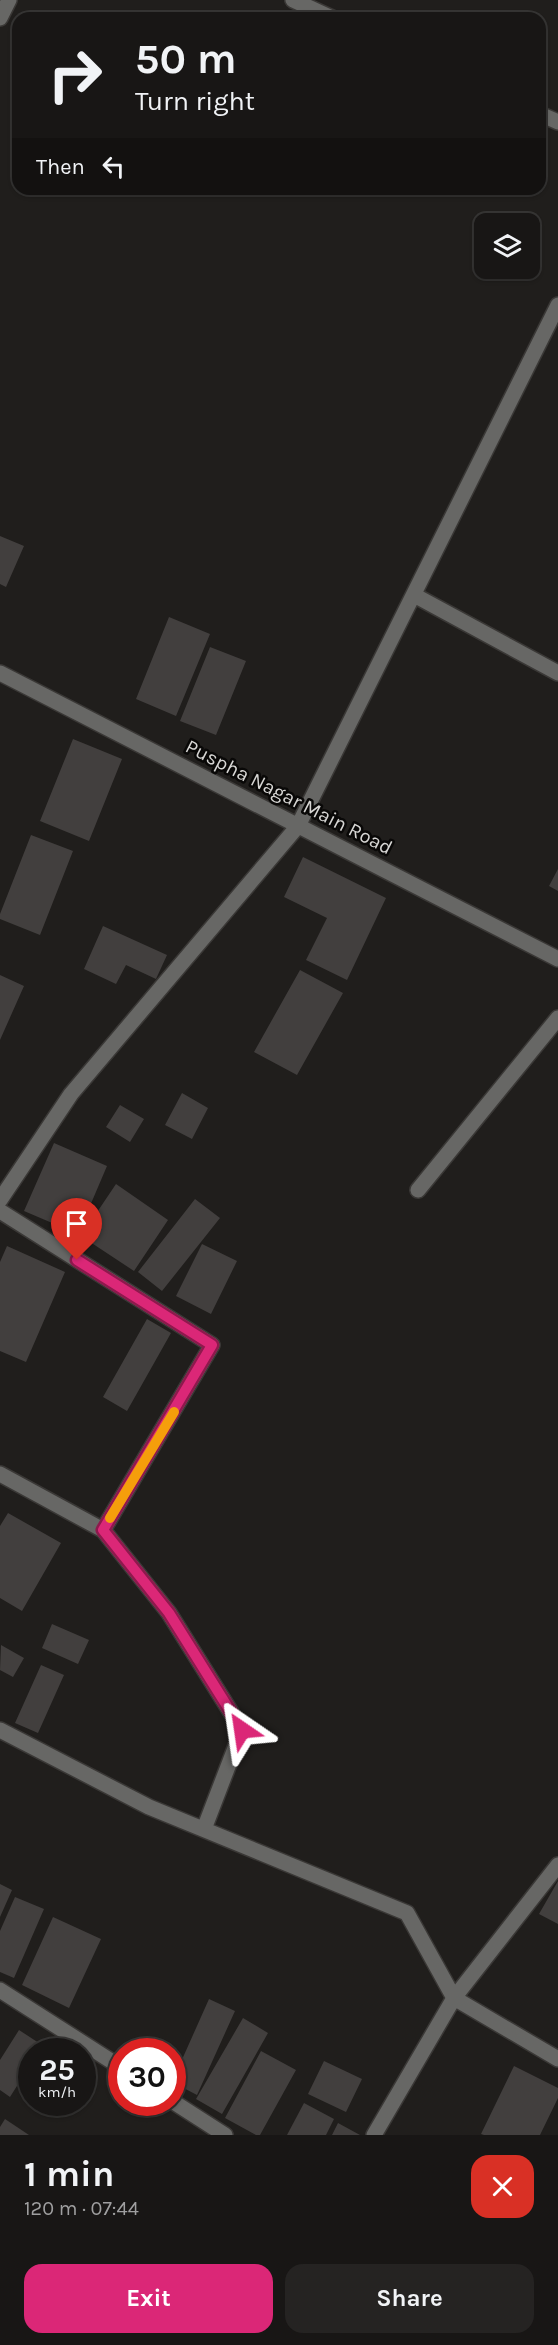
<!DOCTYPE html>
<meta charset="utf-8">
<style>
body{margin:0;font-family:Karla,sans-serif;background:#252322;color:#f1f3f6;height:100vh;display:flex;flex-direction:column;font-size:22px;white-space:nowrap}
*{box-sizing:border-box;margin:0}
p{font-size:20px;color:#9f9fa0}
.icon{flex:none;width:33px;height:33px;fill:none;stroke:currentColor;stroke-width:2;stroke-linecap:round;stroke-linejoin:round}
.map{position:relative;height:2135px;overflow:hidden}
.details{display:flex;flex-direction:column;background:#181615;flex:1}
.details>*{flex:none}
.hud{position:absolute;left:12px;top:12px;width:534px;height:183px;border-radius:18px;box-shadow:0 2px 4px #0004,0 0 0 2px #363534;background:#181615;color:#f1f3f6;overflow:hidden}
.buttons{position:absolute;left:474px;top:213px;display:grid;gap:12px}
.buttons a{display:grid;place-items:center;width:66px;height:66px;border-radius:12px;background:#181615;box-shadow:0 2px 4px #0004,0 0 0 2px #363534;font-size:30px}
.speed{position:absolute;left:18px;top:2038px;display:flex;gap:12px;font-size:30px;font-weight:700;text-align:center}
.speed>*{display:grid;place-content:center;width:78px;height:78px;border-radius:50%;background:#181615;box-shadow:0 2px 4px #0004,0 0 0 2px #363534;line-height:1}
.speed small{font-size:15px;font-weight:400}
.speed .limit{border:9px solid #d22;background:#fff;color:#111}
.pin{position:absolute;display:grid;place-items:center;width:51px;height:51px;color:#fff;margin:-62px -26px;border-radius:50% 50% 50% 0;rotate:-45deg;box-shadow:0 0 6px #0007}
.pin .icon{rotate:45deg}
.me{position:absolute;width:66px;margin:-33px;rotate:328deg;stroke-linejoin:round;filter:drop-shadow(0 0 4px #0008)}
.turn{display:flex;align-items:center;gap:21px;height:126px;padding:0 24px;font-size:27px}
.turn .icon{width:78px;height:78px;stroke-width:2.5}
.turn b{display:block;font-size:42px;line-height:51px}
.then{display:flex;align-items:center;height:57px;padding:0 24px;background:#0003;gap:12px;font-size:22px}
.round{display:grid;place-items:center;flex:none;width:63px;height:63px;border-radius:18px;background:#252322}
.overview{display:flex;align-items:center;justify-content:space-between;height:102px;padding:0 24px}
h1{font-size:36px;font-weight:700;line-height:45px}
.cta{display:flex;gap:12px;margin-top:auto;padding:12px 24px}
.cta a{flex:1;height:69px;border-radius:18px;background:#db2777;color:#fff;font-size:24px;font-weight:700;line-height:69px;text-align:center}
.cta a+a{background:#252322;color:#f1f3f6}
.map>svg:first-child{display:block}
.building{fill:#423f3e}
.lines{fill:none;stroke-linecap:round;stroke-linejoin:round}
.minor-casing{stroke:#3a3836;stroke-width:18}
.minor{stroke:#676765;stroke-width:15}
.route-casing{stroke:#8e194d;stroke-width:15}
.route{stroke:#db2777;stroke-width:10}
.slow{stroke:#f59e0b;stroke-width:10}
.labels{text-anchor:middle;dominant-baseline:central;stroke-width:5;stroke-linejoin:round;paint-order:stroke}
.street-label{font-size:20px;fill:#d7d6d4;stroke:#090807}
</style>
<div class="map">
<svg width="558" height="2135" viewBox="0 0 558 2135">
<rect width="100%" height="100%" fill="#201e1c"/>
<path class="building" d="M0 536 24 546 6 587 0 584Z
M169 617 210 634 176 716 136 699Z
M210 647 246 661 216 735 180 721Z
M73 739 122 759 89 841 40 821Z
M31 835 73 851 40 935 0 919V914Z
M303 857 386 898 347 980 306 960 327 918 284 897Z
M558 869V891L549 886Z
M103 926 167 955 156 979 126 965 116 984 84 969Z
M300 970 343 993 297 1075 254 1052Z
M0 975 24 986 0 1040Z
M182 1093 208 1108 192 1139 165 1125Z
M120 1105 144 1119 130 1142 106 1127Z
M54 1143 107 1166 78 1234 24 1211Z
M116 1184 168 1220 134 1271 81 1236Z
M195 1199 220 1218 162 1291 138 1272Z
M202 1244 237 1261 211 1314 176 1296Z
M7 1246 65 1272 26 1362 0 1351V1262Z
M147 1319 171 1333 127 1411 103 1397Z
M8 1513 61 1543 22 1611 0 1598V1526Z
M52 1624 89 1640 78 1664 42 1648Z
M1 1645 24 1658 13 1677 0 1670Z
M41 1665 64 1675 38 1733 15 1723Z
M558 1881V1924L539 1914Z
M0 1884 12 1890 0 1917Z
M15 1897 44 1909 14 1978 0 1972V1931Z
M53 1917 101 1939 69 2008 22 1985Z
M209 1999 235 2011 197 2095 172 2082Z
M243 2018 268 2033 222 2114 196 2099Z
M19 2030 42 2045 38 2052H32V2062L10 2097 0 2090V2060Z
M261 2051 296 2070 260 2135H256L225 2118Z
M324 2061 362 2079 346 2112 308 2094Z
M514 2066 558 2088V2098L540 2135H484L481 2134Z
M304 2103 334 2119 326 2135H287Z
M5 2119 29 2135H0V2127Z
M338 2123 360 2135H332Z"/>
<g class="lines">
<defs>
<path id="minor" d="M293 0 332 18
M0 18 9 0
M540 114 558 122
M414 595 558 673
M0 673 558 959
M418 1190 558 1018
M0 1200 71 1094 298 826 558 305
M0 1211 212 1345 103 1530
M0 1474 103 1530 169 1613 242 1730 204 1829
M0 1730 149 1807 407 1913 454 1998 558 1865
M0 1990 122 2068
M172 2101 225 2135
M374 2135 454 1998 558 2059"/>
</defs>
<use href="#minor" class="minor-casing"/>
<use href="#minor" class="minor"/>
</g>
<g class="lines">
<defs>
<path id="route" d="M77 1260 212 1345 103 1530 169 1613 242 1730"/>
</defs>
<use href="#route" class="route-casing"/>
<use href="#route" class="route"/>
<path class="slow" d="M110 1518 174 1412"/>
</g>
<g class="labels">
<g class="street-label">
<text transform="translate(289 797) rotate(27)">Puspha Nagar Main Road</text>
</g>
</g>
</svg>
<div class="buttons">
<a><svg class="icon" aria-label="layers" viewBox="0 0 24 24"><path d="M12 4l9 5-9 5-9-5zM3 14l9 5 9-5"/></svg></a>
</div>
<div class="speed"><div>25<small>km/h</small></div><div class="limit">30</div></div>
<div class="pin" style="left:77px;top:1260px;background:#d93025"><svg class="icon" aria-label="arrive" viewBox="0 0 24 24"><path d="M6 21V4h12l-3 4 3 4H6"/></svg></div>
<svg class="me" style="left:242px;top:1730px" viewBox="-20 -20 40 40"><path d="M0-17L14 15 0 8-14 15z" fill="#db2777" stroke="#fff" stroke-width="4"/></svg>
<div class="hud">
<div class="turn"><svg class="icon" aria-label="right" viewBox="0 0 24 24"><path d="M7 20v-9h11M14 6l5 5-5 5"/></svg><div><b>50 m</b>Turn right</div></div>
<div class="then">Then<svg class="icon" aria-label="left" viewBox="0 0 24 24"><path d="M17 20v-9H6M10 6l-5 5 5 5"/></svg></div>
</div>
</div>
<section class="details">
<div class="overview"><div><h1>1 min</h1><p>120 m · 07:44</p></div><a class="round" style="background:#d93025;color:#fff"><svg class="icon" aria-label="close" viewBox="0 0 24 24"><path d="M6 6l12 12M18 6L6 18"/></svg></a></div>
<div class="cta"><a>Exit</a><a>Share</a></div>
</section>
